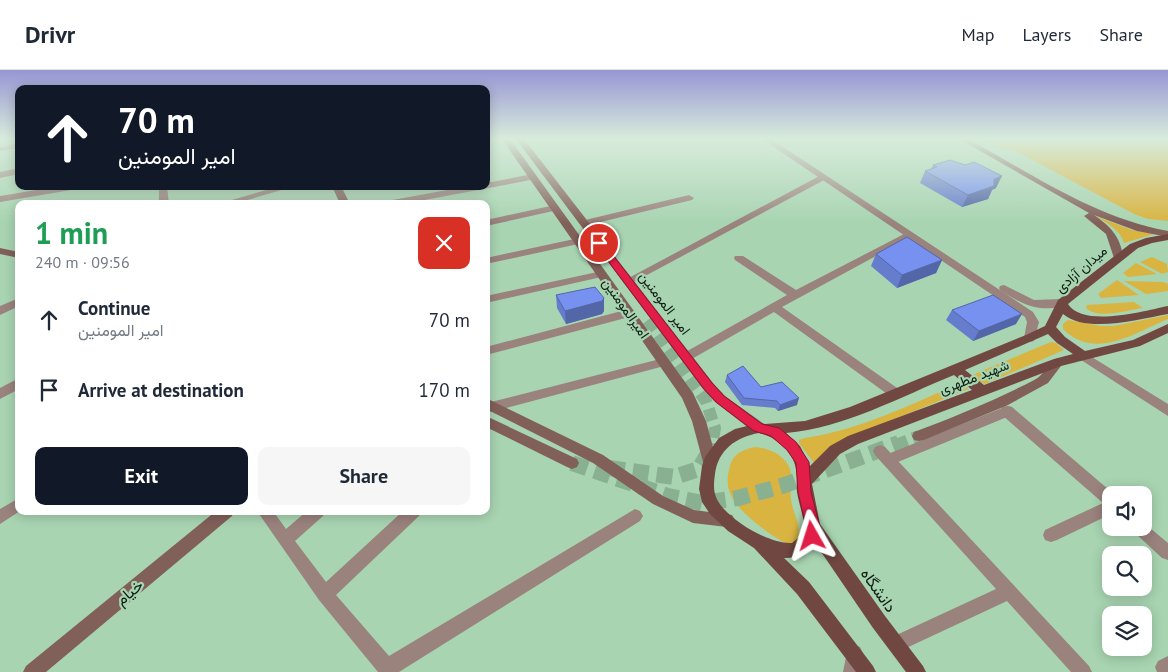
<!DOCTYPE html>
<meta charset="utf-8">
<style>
body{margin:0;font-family:"PT Sans",Vazirmatn,sans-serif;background:#f6f6f7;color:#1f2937;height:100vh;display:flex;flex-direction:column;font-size:19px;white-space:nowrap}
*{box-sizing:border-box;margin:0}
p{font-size:16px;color:#747a83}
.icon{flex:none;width:28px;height:28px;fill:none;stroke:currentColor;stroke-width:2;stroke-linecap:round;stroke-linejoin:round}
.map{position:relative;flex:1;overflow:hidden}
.side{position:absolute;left:15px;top:130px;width:475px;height:315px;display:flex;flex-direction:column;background:#fff;border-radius:10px;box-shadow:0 2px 12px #0003}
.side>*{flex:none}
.hud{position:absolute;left:15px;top:15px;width:475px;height:105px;border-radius:10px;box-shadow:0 2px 12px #0003;background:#111827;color:#fff;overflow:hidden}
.tools{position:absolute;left:1102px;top:416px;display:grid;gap:10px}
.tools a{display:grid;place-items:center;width:50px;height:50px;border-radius:10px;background:#fff;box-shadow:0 2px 12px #0003;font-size:25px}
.pin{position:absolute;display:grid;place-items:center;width:42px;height:42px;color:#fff;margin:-21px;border:2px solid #fff;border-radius:50%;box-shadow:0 1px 5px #0007}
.me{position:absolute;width:55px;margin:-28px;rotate:354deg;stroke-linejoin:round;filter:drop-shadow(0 0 4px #0008)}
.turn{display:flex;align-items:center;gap:18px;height:105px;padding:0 20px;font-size:22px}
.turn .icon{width:65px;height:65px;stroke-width:2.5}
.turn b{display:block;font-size:35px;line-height:42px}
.round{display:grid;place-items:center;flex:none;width:52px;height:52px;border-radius:10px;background:#f6f6f7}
.overview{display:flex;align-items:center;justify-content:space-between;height:85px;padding:0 20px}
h1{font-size:30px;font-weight:800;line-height:38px;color:#1e9e55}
.primary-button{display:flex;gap:10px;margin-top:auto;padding:10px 20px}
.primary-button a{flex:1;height:58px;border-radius:10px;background:#111827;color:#fff;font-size:20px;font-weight:800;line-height:58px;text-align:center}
.primary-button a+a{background:#f6f6f7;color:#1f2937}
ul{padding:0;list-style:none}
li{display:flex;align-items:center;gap:15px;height:70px;padding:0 20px}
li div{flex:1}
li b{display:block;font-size:19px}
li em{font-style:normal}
header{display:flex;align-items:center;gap:30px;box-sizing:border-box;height:70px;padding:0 25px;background:#fff;border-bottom:1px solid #e0e1e3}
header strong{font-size:24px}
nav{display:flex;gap:28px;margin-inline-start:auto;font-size:18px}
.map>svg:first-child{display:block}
.green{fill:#d9b441}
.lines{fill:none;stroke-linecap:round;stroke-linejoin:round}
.secondary-tunnel-far1{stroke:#89b091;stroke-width:12;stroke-dasharray:12 6;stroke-linecap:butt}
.secondary-tunnel{stroke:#89b091;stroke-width:16;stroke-dasharray:16 8;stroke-linecap:butt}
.minor{fill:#9a827d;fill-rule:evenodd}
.tertiary{fill:#9a827d;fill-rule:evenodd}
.secondary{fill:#82605a;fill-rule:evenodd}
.primary{fill:#704841;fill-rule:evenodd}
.wall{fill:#667dce}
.shaded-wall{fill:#5366a8}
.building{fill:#7791f0;stroke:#5366a8}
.route{fill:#e11d48;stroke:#92132f}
.labels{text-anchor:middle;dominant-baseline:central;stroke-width:4.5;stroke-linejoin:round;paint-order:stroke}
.street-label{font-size:14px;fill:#0e1f13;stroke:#a8d4b1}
.near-street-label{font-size:16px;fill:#0e1f13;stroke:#a8d4b1}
</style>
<header>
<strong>Drivr</strong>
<nav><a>Map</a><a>Layers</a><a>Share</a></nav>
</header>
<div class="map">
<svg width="1168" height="602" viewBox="0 0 1168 602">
<rect width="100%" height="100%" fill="#a8d4b1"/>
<path class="green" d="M982 69H1168V151L1148 149 1134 144 1012 79 1004 80Z
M1095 146 1132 160 1154 164 1124 173C1120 159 1107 153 1095 146Z
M1152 187 1167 194 1168 202 1162 204 1140 192Z
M1136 193 1157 204 1128 207 1123 203Z
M1117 210 1139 225 1101 228 1098 224Z
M1124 211 1163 212 1168 214V221L1146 224Z
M1134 232 1143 238C1126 240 1099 250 1086 238L1087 235Z
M1168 245V249C1134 263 1096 291 1063 259V254L1068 250 1101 256H1114Z
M1051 272 1056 273 1064 280 985 314 974 310 973 305 979 302Z
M959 314 967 316 968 319 878 356 814 393 799 373V370L805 368C859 360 909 335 959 314Z
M755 377C768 378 781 383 788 395 794 403 789 419 791 429 792 441 800 452 799 464 799 470 795 472 790 475 773 468 736 441 730 423 727 416 727 407 729 400 732 385 740 380 755 377Z"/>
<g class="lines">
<path class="secondary-tunnel-far1" d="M648 250 706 331 715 358 712 375
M896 375 919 366"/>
<path class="secondary-tunnel" d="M572 393 668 426 702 433 738 428 782 416 899 373
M609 398 674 407 699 399 711 379 712 373"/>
<path class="minor" d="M19 73V78L0 81V77Z
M19 98V104L0 108V102Z
M533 104 536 105V109L403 134H383L387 131 469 116H486V113Z
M823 104 827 107 826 109 632 213H624L623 211Z
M60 116H81L77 119 0 132V126Z
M159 116H167L169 134H159Z
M280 116H295L234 134H218Z
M689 125 694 128 692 130 584 156 579 153 581 151Z
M555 135 558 136V140L486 156V150Z
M908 162 911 163V167L782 237 900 320 901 323 900 326H890L774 242 690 290 686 291 680 287 682 284 787 225 735 190 734 188 735 186H743L796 220Z
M579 168 584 171 583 173 486 194V188Z
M602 201 607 204 606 206 486 233V226Z
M19 228V236L0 245V236Z
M629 239 633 240 635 243 633 246 486 285V277Z
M664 288 668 289 670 292 668 295 491 342 486 340V334L491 332Z
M19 308V319L0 329V318Z
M1007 336 1012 337 1115 425H1111V444L1057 470 1051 472 1045 470 1043 465 1045 460 1103 433 1002 345 1000 341 1002 337Z
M880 375 885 377 1089 596 1092 602H1071L1007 531 902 580 896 583 890 580 887 574 890 568 996 519 875 385 873 381 875 377Z
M19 428V441H20L0 454V439Z
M635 439 640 441 643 446 640 451 399 602H378L319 530 257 441H273L286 459 307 441H325L323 446 295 471 326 512 403 441H421L419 446 336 525 389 586Z
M1144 453 1168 473V490L1162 488 1135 463 1132 458H1144Z
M1168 586V602H1157L1155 597 1158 591Z"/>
<path class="tertiary" d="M762 69H771L1033 242 1039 252 1034 271 1030 272 1024 268 1027 252 1025 247Z
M1004 215 1034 230 1062 229 1068 233C1064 237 1059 237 1053 238 1032 240 1017 231 1000 220L999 218 1000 216Z
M1082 281 1168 334V346L1078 288 1076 285 1078 282Z
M1007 336 1012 337 1014 341 1012 345 893 394 888 396 883 394 881 390 883 386Z
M854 574 860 577 863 583 861 602H843L848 577Z"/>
<path class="secondary" d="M502 69H510L693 323 706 351 717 392 715 396 710 398 705 396 703 392 692 351 682 328Z
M516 69H524L713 313 725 326 764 354 766 358 764 362 759 363 754 362 715 332 703 319Z
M959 69H968C1032 104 1095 148 1168 161V167L1137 161 1094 145C1110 156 1120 166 1123 186L1118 189 1114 188 1106 164 1084 146 1089 143Z
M332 116H341L350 134H340Z
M0 178 19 182V188L0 184Z
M1058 288 1064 292 1048 313 1008 335 924 370 919 371 914 370 912 366 914 362C956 346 996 330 1036 309 1045 304 1048 291 1058 288Z
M486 328 603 385 663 426 694 440 732 445 735 450 732 455 727 457 693 453 653 434 593 393 486 339Z
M486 346 577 389 579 393 577 397 572 399 567 397 486 357Z
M216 441H234L232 446 46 602H23L26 596Z"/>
<path class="primary" d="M1168 164V170L1152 173 1138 178 1068 234C1083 258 1144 241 1168 236V244C1139 249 1087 264 1063 244L1056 257 1065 267 1085 281 1133 270 1168 254V263L1140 276 1061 296 858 374 840 384 812 414 820 454 885 546 923 596 926 602H906L873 558 815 473C806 482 797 489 784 488L809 512 873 596 876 602H856L797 524 754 478 728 461 710 444 702 432 699 419 702 396 705 387 719 368 735 359 759 353 765 354 805 351 850 337 1026 265 1045 256 1058 230 1130 174 1146 168ZM1048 264 1057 273 1073 284 1054 289 984 315 965 300ZM954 305 972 320 848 366 830 376 810 396 800 376 786 363C844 358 900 327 954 305ZM759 363C776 367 793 381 796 399 798 407 796 414 797 422 799 435 804 447 805 460L804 463 792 473C770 475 724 448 716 427 713 420 714 411 715 404 718 380 736 367 759 363Z"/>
</g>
<path class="wall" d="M933 95H965L996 118 992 120 988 129 962 137 920 113 925 101 931 99Z
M876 184 942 190 936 203 897 218 871 196Z
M556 225 604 228V241L602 244 566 254 557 238Z
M952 240 1016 254 973 271 946 250Z
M727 305 761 317 797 335 778 341 775 338 742 335 725 312Z"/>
<path class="shaded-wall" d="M1002 106 996 118 992 120 988 129 962 137 968 125 994 109Z
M386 116H399L387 119Z
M942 190 936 203 897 218 902 205Z
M604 228V241L602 244 566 254 565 241Z
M1022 244 1016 254 973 271 979 261Z
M799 328 797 335 778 341 780 335Z"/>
<path class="building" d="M950 90 965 95 974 92 1002 106 994 109V116L968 125 925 101 937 97 933 95Z
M907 167 942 190 902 205 876 184Z
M595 217 604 228 602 231 565 241 556 225Z
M993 225 1022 244 979 261 952 240Z
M743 296 761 317 782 312 799 328 780 335 777 331 744 328 727 305Z"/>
<linearGradient id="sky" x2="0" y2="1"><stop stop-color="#9796d3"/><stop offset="0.45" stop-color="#d8ecdc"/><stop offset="1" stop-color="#d8ecdc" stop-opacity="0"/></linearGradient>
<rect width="1168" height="153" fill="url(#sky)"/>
<path class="route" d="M599 170 602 171 712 313 724 326 762 354 779 358 796 372 809 392 811 422 820 457 817 470 812 472 807 470 805 466 806 457 798 422 796 393 787 380 771 366 754 361 716 332 704 319 596 175V171Z"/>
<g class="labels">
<g class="street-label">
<text transform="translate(1081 199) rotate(-41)">میدان آزادی</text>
<text transform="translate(665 233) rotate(53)">امیر المومنین</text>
<text transform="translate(626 238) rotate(55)">امیرالمومنین</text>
<text transform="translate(974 307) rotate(-21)">شهید مطهری</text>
</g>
<g class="near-street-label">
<text transform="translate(879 520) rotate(55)">دانشگاه</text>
<text transform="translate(129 522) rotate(-40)">خیام</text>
</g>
</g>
</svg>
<div class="tools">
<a><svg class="icon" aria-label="sound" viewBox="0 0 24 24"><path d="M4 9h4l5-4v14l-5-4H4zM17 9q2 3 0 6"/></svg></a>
<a><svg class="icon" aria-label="search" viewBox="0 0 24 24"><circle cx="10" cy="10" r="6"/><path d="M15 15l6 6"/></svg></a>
<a><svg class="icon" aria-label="layers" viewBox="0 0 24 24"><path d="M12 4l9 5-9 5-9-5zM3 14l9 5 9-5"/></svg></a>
</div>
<div class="pin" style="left:599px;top:173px;background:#d93025"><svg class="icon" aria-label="arrive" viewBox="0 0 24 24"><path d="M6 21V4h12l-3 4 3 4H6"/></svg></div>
<svg class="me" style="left:812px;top:466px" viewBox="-20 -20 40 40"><path d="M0-17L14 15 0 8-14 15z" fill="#e11d48" stroke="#fff" stroke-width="4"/></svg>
<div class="hud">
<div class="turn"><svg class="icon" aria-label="ahead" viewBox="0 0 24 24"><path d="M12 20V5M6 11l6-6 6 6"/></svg><div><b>70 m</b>امیر المومنین</div></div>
</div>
<section class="side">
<div class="overview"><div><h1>1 min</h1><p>240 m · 09:56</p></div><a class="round" style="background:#d93025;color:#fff"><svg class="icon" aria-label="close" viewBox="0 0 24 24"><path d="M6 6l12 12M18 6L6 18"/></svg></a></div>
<ul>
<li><svg class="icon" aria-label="ahead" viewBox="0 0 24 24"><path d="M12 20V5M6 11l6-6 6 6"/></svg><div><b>Continue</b><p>امیر المومنین</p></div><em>70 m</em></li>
<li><svg class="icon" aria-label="arrive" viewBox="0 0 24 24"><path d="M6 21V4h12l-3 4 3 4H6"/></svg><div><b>Arrive at destination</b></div><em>170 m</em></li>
</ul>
<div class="primary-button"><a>Exit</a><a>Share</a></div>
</section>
</div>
